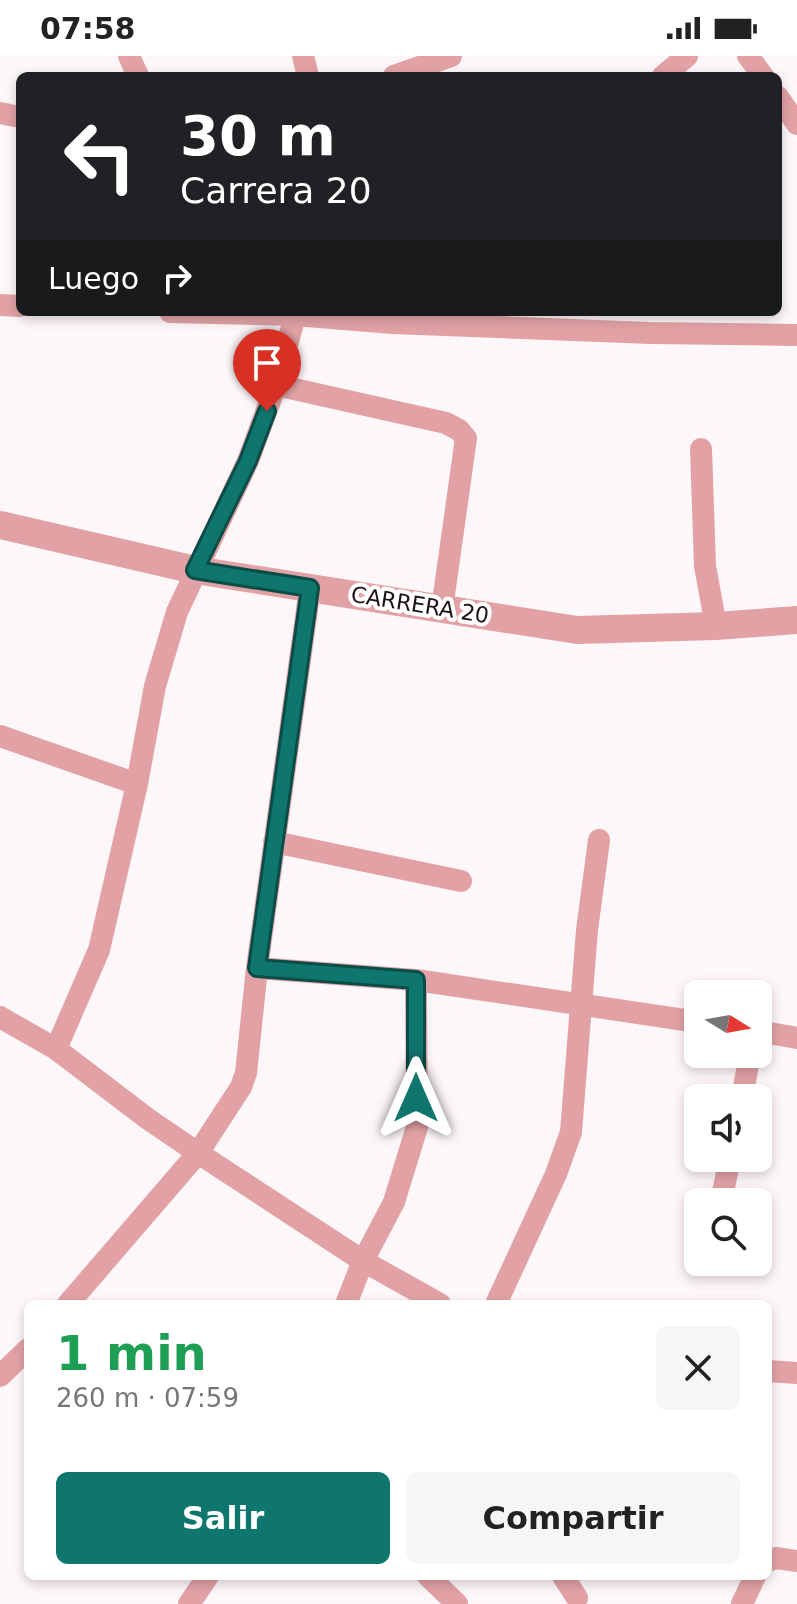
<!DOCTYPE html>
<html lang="es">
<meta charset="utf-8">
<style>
body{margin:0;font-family:"DejaVu Sans",sans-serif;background:#f6f6f6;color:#222;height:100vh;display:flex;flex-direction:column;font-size:30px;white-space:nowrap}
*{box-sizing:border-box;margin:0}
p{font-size:26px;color:#767676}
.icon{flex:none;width:44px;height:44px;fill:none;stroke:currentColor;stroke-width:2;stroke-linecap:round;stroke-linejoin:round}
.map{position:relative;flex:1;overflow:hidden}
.details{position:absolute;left:24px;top:1244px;width:748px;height:280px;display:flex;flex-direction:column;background:#fff;border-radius:12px;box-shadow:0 4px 12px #0003}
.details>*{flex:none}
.top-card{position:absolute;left:16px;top:16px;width:766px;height:244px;border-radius:12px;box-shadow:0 4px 12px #0003;background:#202124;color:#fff;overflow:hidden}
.needle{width:52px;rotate:101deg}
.tools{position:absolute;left:684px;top:924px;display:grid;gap:16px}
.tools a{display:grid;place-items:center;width:88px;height:88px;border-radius:12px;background:#fff;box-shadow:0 4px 12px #0003;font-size:40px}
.pin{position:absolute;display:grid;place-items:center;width:68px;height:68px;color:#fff;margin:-82px -34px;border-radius:50% 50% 50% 0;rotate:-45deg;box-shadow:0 0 8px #0007}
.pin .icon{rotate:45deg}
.me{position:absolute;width:88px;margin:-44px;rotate:0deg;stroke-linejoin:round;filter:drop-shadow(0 0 6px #0008)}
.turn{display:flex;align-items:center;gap:28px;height:168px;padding:0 32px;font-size:36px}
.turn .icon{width:104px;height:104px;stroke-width:2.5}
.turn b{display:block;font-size:56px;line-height:68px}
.then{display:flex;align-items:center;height:76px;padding:0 32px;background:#0003;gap:16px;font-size:30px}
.round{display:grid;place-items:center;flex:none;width:84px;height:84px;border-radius:12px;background:#f6f6f6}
.head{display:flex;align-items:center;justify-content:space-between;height:136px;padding:0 32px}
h1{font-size:48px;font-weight:700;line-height:60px;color:#1e9e55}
.primary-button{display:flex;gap:16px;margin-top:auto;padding:16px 32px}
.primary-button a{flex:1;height:92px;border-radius:12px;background:#0f766e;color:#fff;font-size:32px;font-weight:700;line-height:92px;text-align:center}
.primary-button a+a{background:#f6f6f6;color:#222}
.status{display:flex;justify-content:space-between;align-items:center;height:56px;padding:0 40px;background:#fff;direction:ltr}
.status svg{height:22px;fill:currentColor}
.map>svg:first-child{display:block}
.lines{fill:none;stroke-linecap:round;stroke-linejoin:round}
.minor{stroke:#e2a2a5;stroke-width:22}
.tertiary{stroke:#e2a2a5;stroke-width:28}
.route-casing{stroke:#0a4d48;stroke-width:20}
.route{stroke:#0f766e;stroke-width:14}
.labels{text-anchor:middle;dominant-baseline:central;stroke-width:8;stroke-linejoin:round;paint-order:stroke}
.street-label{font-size:22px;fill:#1c1216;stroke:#fff}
</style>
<div class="status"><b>07:58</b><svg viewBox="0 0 49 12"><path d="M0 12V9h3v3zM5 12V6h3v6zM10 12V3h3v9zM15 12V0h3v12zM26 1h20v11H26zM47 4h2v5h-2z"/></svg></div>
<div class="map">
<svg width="797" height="1548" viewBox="0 0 797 1548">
<rect width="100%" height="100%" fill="#fef7fa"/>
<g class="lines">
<path class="minor" d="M129 0 138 20
M303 0 308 20
M748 0 763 20
M394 20 451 0
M663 20 687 0
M778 41 797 68
M0 57 20 61
M0 249 20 250
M170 256 295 259 392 267 650 277 797 279
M276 329 446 367 459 374 466 382 442 553
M701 393 705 510 716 570
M0 680 137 728
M274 786 461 825
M257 912 416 924 698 966
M0 961 56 993 148 1063 198 1097 363 1205 440 1248
M758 975 797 982
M56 993 99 894 137 728 155 630 177 556 248 405 276 329 296 256
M742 1042 750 998
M721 1146 730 1102
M68 1248 198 1097 241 1031 246 1017 257 912 310 532
M346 1248 363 1205 394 1146 417 1071 416 924
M496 1248 556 1118 571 1076 587 874 599 784
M768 1315 797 1317
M0 1320 28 1293
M768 1505 776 1502 797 1505
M428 1520 457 1548
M563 1520 577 1542
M189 1548 208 1520
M742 1548 755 1520"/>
<path class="tertiary" d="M0 469 195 514 577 574 716 570 797 564"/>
</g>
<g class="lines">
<defs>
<path id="route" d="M267 355 248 405 195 514 310 532 257 912 416 924V1042"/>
</defs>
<use href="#route" class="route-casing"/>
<use href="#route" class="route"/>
</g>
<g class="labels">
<g class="street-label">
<text transform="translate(420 549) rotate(9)">CARRERA 20</text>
</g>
</g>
</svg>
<div class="tools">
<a><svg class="needle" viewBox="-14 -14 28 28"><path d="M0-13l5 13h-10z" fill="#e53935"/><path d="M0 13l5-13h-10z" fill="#767676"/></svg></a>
<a><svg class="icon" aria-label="sound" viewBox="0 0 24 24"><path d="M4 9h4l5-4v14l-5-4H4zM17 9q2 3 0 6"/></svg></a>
<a><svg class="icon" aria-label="search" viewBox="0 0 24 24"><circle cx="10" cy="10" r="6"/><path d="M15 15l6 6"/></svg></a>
</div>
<div class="pin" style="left:267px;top:355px;background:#d93025"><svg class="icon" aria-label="arrive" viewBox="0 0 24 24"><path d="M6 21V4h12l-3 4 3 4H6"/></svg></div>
<svg class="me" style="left:416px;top:1042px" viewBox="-20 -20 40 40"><path d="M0-17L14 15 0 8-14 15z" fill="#0f766e" stroke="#fff" stroke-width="4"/></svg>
<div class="top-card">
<div class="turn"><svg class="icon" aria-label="left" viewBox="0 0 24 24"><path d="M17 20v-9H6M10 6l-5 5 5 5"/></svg><div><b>30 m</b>Carrera 20</div></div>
<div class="then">Luego<svg class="icon" aria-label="right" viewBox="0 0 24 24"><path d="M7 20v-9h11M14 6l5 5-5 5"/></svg></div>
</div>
<section class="details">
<div class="head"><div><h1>1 min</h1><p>260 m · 07:59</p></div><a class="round"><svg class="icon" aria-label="close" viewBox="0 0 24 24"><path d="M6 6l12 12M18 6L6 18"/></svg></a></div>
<div class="primary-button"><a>Salir</a><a>Compartir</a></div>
</section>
</div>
